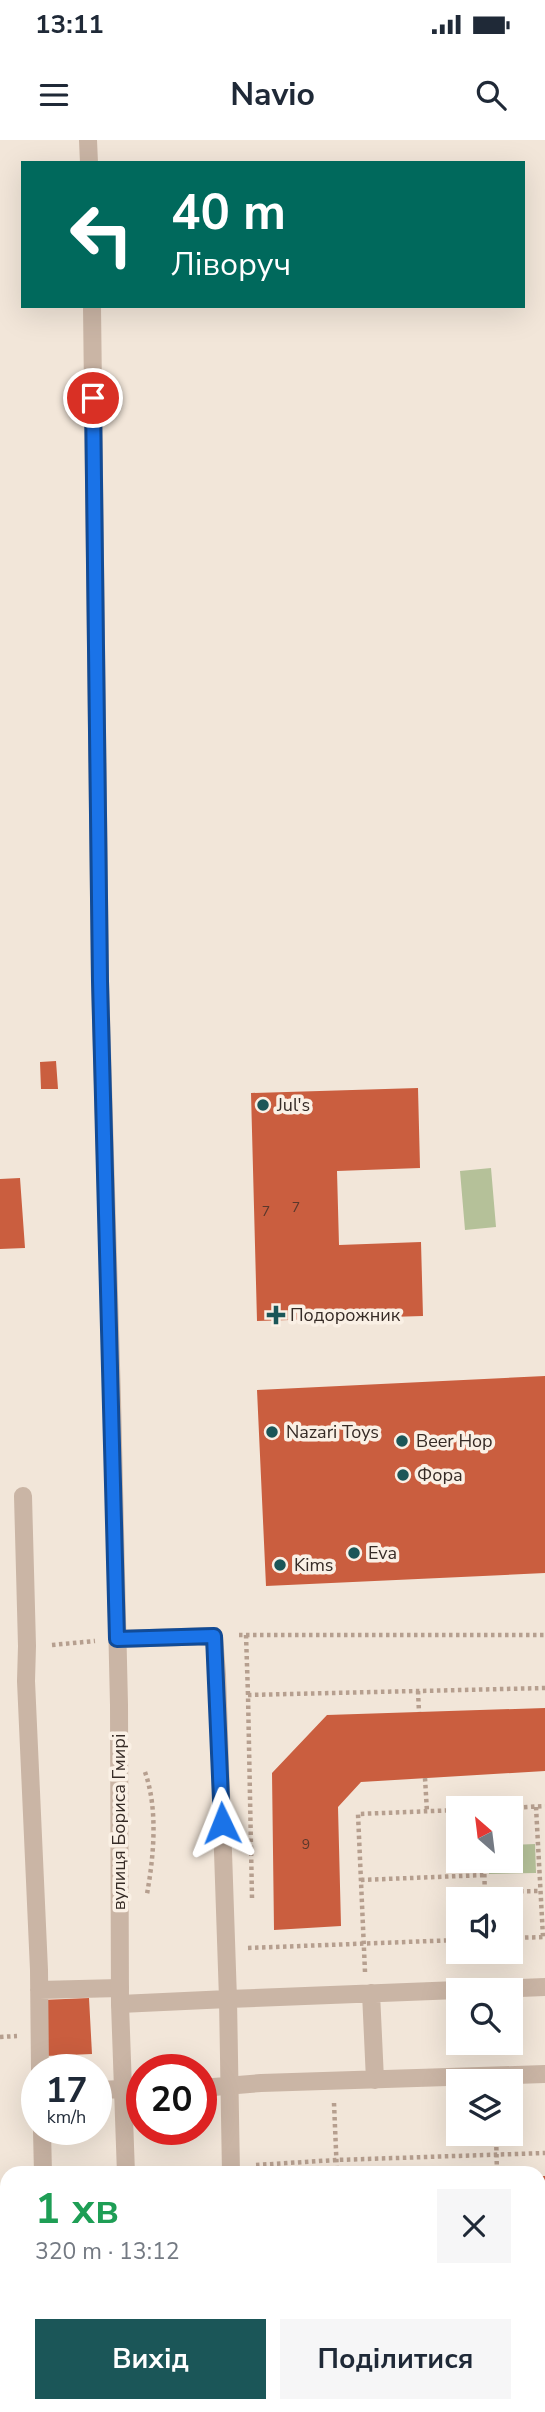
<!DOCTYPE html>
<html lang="uk">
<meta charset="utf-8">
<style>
body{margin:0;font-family:"Nunito Sans",sans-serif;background:#f6f6f7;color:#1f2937;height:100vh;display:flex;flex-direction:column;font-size:26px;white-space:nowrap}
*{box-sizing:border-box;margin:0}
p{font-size:23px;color:#747a83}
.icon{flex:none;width:38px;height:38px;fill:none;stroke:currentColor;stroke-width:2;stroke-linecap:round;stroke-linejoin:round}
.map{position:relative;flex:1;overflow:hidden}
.sheet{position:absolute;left:0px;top:2026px;width:546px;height:247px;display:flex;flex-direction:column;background:#fff;border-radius:21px 21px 0 0;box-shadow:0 7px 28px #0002}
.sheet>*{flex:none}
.banner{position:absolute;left:21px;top:21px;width:504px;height:147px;border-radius:0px;box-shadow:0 7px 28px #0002;background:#00695c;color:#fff;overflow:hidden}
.needle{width:46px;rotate:332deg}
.controls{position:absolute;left:446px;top:1656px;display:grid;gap:14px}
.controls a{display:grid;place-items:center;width:77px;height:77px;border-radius:0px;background:#fff;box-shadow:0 7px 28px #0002;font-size:35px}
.speed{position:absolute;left:21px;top:1914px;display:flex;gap:14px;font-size:35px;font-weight:700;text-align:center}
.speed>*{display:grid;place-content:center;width:91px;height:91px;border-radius:50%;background:#fff;box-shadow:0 7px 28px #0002;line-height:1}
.speed small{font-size:18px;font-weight:400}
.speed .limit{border:10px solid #d22;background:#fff;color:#111}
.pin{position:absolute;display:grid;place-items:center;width:60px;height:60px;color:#fff;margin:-30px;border:4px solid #fff;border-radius:50%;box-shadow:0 2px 7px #0007}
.me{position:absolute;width:77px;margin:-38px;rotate:358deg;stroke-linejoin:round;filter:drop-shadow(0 0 5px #0008)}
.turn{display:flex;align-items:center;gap:24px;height:147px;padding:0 35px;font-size:32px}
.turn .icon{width:91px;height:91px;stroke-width:2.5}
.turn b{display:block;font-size:49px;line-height:60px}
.round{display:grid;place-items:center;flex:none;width:74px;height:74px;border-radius:0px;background:#f6f6f7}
.overview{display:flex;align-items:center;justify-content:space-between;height:119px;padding:0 35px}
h1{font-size:42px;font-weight:700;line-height:52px;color:#1e9e55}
.primary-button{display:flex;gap:14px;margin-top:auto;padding:14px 35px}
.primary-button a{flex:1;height:80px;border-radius:0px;background:#1b5658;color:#fff;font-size:28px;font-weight:700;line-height:80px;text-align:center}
.primary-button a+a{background:#f6f6f7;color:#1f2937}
.status{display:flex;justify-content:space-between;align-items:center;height:49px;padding:0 35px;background:#fff;direction:ltr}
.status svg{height:19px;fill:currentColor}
header{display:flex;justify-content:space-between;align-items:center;height:91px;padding:0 35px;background:#fff;font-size:32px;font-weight:700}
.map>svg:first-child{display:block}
.green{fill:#b5c199}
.building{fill:#ca5e3f}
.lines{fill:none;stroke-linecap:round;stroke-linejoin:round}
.path{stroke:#b69f8f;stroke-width:4.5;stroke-dasharray:3.5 3.5;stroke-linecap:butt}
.service{stroke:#cab5a5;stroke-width:18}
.minor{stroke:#cab5a5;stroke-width:18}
.route-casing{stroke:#114b97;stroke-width:18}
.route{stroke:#1a73e8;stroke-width:12}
.poi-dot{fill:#1b5658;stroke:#faf0e5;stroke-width:2.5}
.labels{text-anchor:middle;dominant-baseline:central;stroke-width:7;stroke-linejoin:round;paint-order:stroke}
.number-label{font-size:14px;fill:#5b382c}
.poi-label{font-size:18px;fill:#362b26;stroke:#faf0e5;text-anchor:start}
.street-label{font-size:18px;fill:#362b26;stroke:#faf0e5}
</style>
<div class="status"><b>13:11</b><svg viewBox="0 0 49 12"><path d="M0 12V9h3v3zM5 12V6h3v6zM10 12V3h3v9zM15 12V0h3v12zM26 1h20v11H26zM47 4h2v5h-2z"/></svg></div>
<header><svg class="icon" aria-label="menu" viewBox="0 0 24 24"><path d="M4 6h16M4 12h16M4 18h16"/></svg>Navio<svg class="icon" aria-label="search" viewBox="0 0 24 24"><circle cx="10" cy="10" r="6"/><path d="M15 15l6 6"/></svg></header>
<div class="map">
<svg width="545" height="2272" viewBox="0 0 545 2272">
<rect width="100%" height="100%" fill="#f2e6d9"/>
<path class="green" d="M491 1028 496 1087 465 1090 460 1031Z
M535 1704 536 1733 489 1734 488 1720H511V1705Z"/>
<path class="building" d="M56 921 58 949H41L40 922Z
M418 948 420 1028 337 1031 339 1105 421 1102 423 1176 257 1181 251 953Z
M20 1038 25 1108 0 1109V1039Z
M545 1236V1433L266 1446 257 1250Z
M545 1568V1631L361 1642 338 1667 341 1786 274 1790 272 1633 327 1575Z
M89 1858 92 1914 45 1916 42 1860Z
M539 2036H545V2272H517L522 2266H539Z
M251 2266H343L426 2270V2272H251Z"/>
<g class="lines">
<path class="path" d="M239 1495H545
M246 1495 248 1555H247
M52 1505 95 1501
M418 1551 419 1572
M145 1632C158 1669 154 1715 147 1754
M425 1638 427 1672
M536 1667 543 1797
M510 1668 545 1666
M484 1720 485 1759
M361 1740 485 1735
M485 1752 540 1751
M252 1758 248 1555 545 1548
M511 1798 545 1797
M248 1808 458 1800
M365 1832 358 1674 458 1670
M0 1897 17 1896
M334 1963 337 2034
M496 1993 497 2034
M256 2025 336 2020 545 2013
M0 2077 7 2171
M14 2266 15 2272"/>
<path class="service" d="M23 1356 27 1506 26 1541 39 1830 40 1930
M117 1499 214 1496 217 1535 228 1859 458 1850
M39 1850 120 1848
M467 1850 545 1847
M371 1853 375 1940
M120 1864 228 1859 231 2034
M201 1948 261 1943 545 1934
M96 1950 124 1949
M124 1954 142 1953
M42 1990 43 2034
M50 2266 51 2272
M241 2266V2272"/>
<path class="minor" d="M88 0 89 23
M92 166 100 841 112 1260 119 1565 120 1864 126 2034
M133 2266V2272"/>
</g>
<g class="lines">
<defs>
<path id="route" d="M93 258 100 841 117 1499 214 1496 222 1683"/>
</defs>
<use href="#route" class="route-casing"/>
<use href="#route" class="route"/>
</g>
<g class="poi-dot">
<circle cx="263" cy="965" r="7"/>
<path d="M272.5 1164.5h7v7h7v7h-7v7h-7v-7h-7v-7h7z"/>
<circle cx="272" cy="1292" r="7"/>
<circle cx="402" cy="1301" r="7"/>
<circle cx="403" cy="1335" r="7"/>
<circle cx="354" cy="1413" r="7"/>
<circle cx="280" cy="1425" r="7"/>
</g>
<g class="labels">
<g class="number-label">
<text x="296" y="1067">7</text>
<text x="266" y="1071">7</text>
<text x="306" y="1704">9</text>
</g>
<g class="poi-label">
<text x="277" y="965">Jul's</text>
<text x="290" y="1175">Подорожник</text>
<text x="286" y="1292">Nazari Toys</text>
<text x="416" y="1301">Beer Hop</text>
<text x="417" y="1335">Фора</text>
<text x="368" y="1413">Eva</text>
<text x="294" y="1425">Kims</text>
</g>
<g class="street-label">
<text transform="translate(119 1682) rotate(-90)">вулиця Бориса Гмирі</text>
</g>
</g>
</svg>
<div class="controls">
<a><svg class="needle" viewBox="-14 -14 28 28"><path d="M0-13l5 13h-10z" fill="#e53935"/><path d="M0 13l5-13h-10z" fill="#747a83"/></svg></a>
<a><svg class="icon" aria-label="sound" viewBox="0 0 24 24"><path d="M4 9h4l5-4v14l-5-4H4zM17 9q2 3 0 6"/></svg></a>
<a><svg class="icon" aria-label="search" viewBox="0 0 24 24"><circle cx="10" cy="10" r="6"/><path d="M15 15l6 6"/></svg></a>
<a><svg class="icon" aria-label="layers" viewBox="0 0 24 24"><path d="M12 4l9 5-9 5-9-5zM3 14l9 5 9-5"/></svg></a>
</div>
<div class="speed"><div>17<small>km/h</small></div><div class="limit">20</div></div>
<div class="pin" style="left:93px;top:258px;background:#d93025"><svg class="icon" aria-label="arrive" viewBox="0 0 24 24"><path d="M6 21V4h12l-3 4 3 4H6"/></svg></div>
<svg class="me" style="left:222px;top:1683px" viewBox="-20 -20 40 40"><path d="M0-17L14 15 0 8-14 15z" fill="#1a73e8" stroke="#fff" stroke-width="4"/></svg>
<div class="banner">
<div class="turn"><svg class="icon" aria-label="left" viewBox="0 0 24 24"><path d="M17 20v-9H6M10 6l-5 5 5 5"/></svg><div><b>40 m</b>Ліворуч</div></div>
</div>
<section class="sheet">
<div class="overview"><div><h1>1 хв</h1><p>320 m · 13:12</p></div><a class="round"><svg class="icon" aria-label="close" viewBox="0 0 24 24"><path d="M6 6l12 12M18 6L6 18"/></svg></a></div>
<div class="primary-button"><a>Вихід</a><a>Поділитися</a></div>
</section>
</div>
